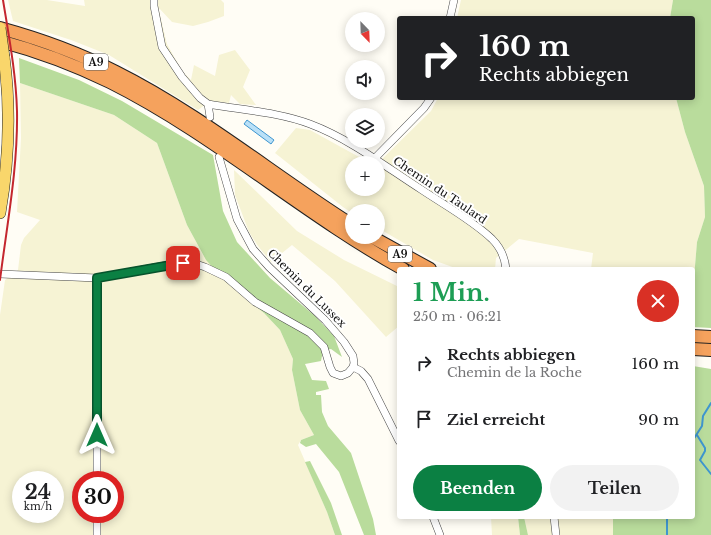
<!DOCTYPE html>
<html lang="de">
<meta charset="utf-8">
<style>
body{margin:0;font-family:"Libre Baskerville",serif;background:#f2f2f2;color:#202124;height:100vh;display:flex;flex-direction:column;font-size:15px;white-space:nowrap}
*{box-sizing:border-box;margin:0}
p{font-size:13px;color:#757577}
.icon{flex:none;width:22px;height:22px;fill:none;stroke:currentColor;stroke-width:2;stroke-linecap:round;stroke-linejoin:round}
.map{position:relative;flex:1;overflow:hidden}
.panel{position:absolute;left:397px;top:267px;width:298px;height:252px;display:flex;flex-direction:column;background:#fff;border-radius:4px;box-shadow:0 2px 10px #0003}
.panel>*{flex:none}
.banner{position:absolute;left:397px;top:16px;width:298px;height:84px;border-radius:4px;box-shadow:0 2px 10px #0003;background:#202124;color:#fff;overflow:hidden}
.needle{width:26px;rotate:157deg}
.fabs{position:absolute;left:345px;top:12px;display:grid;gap:8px}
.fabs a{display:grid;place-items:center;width:40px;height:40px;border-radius:50%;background:#fff;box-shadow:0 2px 10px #0003;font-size:20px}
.speed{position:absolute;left:12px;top:471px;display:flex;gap:8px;font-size:20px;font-weight:700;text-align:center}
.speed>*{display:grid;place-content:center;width:52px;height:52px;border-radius:50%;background:#fff;box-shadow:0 2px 10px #0003;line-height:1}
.speed small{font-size:10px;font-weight:400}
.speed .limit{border:6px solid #d22;background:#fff;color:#111}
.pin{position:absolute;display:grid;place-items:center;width:34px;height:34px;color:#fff;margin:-17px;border-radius:8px;box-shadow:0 2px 6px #0006}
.me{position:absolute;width:44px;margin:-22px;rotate:0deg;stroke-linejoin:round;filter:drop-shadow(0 0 3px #0008)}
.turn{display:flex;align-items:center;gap:14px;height:84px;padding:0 16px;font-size:18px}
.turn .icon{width:52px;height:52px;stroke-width:2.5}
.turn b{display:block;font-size:28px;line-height:34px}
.round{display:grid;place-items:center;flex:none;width:42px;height:42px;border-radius:21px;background:#f2f2f2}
.headline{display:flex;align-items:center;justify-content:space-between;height:68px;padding:0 16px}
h1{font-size:24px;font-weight:700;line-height:30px;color:#1e9e55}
.primary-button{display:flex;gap:8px;margin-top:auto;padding:8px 16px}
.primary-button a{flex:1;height:46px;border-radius:24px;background:#0b8043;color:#fff;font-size:16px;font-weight:700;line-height:46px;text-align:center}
.primary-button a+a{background:#f2f2f2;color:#202124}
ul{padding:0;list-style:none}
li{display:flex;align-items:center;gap:12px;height:56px;padding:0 16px}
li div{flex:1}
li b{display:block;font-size:15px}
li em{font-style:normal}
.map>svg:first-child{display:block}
.farmland{fill:#f6f3d4;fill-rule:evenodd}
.forest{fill:#b9dc9c}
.water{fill:#b9e0f7;stroke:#3f96cf}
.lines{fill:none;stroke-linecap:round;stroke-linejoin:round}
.stream{stroke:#3f96cf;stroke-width:2}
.minor-casing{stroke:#444;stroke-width:8}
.primary-casing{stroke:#222;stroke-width:12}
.motorway-casing{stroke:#222;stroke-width:14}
.minor{stroke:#fff;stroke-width:7}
.primary{stroke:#f9d66b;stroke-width:11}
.motorway{stroke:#f5a25d;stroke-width:12}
.rail{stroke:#c4262e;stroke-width:2}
.primary-bridge-casing{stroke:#222;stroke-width:12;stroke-linecap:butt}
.primary-bridge{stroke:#f9d66b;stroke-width:11}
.route-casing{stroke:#07532c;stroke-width:10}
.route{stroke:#0b8043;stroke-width:7}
.labels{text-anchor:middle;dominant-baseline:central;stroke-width:4;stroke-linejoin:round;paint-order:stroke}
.shield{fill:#fff;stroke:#585858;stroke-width:1}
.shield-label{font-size:10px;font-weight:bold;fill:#111}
.street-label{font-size:11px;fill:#111;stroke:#fff}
</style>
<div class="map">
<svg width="711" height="535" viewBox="0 0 711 535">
<rect width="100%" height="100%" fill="#fffdf5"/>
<path class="farmland" d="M8 0H47L85 6 84 0H221L224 3V16L208 22 193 26 172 22 158 7 167 44 182 71 191 80 194 65 215 76 219 55 235 50 250 70 243 87 256 105 240 104 231 95 229 103 210 101 198 110 109 55 71 40 13 21Z
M461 0H673L670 18H457Z
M20 83 114 115 157 143 187 225 206 260 264 313 280 330 293 359 292 370 300 410 314 435 301 440 298 445 327 512 335 535H0V315L5 280 18 270 21 245 24 238 40 220 17 212 21 138ZM21 480H55V514H21ZM81 480H115V514H81Z
M438 98H676L685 132 704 186 705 217 697 242 693 290V269H591L593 253 519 239 496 258 495 269H458L433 260 378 228V211H352V213L343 207 275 153 296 128 310 130 370 163H352V189H378V163L431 111Z
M234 170 297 231 344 260 399 287V326L386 337 335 281 292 245 271 262 258 246 249 232 235 195Z
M491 517H518L520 535H492Z
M524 517H613V535H528Z"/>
<path class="forest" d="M673 0H711V328L693 327V290L697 242 705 217 704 186 685 132 676 98H693V18H670Z
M19 58 79 80 122 101 213 155 223 211 237 242 270 278 315 316 334 336 342 357 331 349 323 351 321 361 305 364 312 380 326 381 329 389 316 392V395H321L322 412 328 426 351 453 373 519 376 535H364L339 472 316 444 306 447 300 443 301 440 314 435 300 410 292 370 293 359 280 330 264 313 225 281 206 260 187 225 157 143 114 115 20 83Z
M693 366 711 369V535H613V517H693Z
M310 461 331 503 342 535H335L327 512 305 462Z
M518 517H524L528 535H520Z"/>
<path class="water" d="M247 120 274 140 271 144 244 124Z"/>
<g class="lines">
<path class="stream" d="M697 435 705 448V451L700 460 711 474
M693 440 702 426 703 416 711 403
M667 535V517"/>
<defs>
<path id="minor" d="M154 0V6L162 47 182 77 200 98 208 104C242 110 278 112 310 124 350 139 386 167 422 190 446 206 472 220 492 239 500 247 505 258 506 269
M450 18 454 0
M208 104 210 117
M374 159 424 108 431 98
M0 274 97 278 173 264 193 263 205 267 226 277 255 302 310 333 324 347 330 367 333 373 341 376 348 373 353 367 354 363 353 356 344 342 325 320 269 267 253 249 237 219 219 157
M97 278V480
M353 367 361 371 368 379 399 441
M433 517 440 535
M554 517 556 535
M97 535V514"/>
<path id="primary" d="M0 213C9 161 11 109 4 57"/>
<path id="motorway" d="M0 28C40 39 79 53 116 72 200 114 273 175 352 225
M0 41C38 51 75 65 110 82 214 134 302 213 403 269
M372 237 430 269
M693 336 711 337
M693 349 711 350"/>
</defs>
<use href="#minor" class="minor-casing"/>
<use href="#primary" class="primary-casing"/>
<use href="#motorway" class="motorway-casing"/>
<use href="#minor" class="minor"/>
<use href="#primary" class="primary"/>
<use href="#motorway" class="motorway"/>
<path class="rail" d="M0 280C7 224 18 168 17 111 16 74 9 37 3 0"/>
<defs>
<path id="primary-bridge" d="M0 28 4 57"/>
</defs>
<use href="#primary-bridge" class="primary-bridge-casing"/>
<use href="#primary-bridge" class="primary-bridge"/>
</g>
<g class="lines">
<defs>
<path id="route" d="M97 435V278L183 263"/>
</defs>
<use href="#route" class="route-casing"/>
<use href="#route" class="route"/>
</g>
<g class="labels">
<g class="shield">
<rect x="84" y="54" width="24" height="16" rx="3"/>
<rect x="388" y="246" width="24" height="16" rx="3"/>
</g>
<g class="shield-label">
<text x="96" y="62">A9</text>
<text x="400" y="254">A9</text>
</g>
<g class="street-label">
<text transform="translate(440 190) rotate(34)">Chemin du Taulard</text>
<text transform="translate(307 288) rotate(45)">Chemin du Lussex</text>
</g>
</g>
</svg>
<div class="fabs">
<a><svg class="needle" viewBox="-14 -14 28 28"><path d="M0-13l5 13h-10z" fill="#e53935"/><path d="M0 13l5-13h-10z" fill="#757577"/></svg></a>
<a><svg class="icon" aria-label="sound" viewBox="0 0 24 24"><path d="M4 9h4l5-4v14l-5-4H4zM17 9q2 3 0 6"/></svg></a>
<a><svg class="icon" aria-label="layers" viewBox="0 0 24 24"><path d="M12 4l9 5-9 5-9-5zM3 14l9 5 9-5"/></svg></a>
<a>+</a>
<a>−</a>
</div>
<div class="speed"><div>24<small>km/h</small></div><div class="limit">30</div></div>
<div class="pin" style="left:183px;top:263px;background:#d93025"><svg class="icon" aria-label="arrive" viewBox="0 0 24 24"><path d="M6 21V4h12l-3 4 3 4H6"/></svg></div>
<svg class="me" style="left:97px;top:435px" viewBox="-20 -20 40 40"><path d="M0-17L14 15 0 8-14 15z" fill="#0b8043" stroke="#fff" stroke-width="4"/></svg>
<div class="banner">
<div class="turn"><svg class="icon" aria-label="right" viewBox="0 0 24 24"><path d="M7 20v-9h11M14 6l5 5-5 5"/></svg><div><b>160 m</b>Rechts abbiegen</div></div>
</div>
<section class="panel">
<div class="headline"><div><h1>1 Min.</h1><p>250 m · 06:21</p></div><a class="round" style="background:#d93025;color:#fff"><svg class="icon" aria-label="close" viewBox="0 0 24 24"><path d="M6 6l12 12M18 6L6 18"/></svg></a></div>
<ul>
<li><svg class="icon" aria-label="right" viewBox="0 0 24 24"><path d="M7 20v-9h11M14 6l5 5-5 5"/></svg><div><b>Rechts abbiegen</b><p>Chemin de la Roche</p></div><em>160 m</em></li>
<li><svg class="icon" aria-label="arrive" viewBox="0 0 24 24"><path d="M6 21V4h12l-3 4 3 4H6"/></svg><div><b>Ziel erreicht</b></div><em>90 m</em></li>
</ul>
<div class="primary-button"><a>Beenden</a><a>Teilen</a></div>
</section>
</div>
